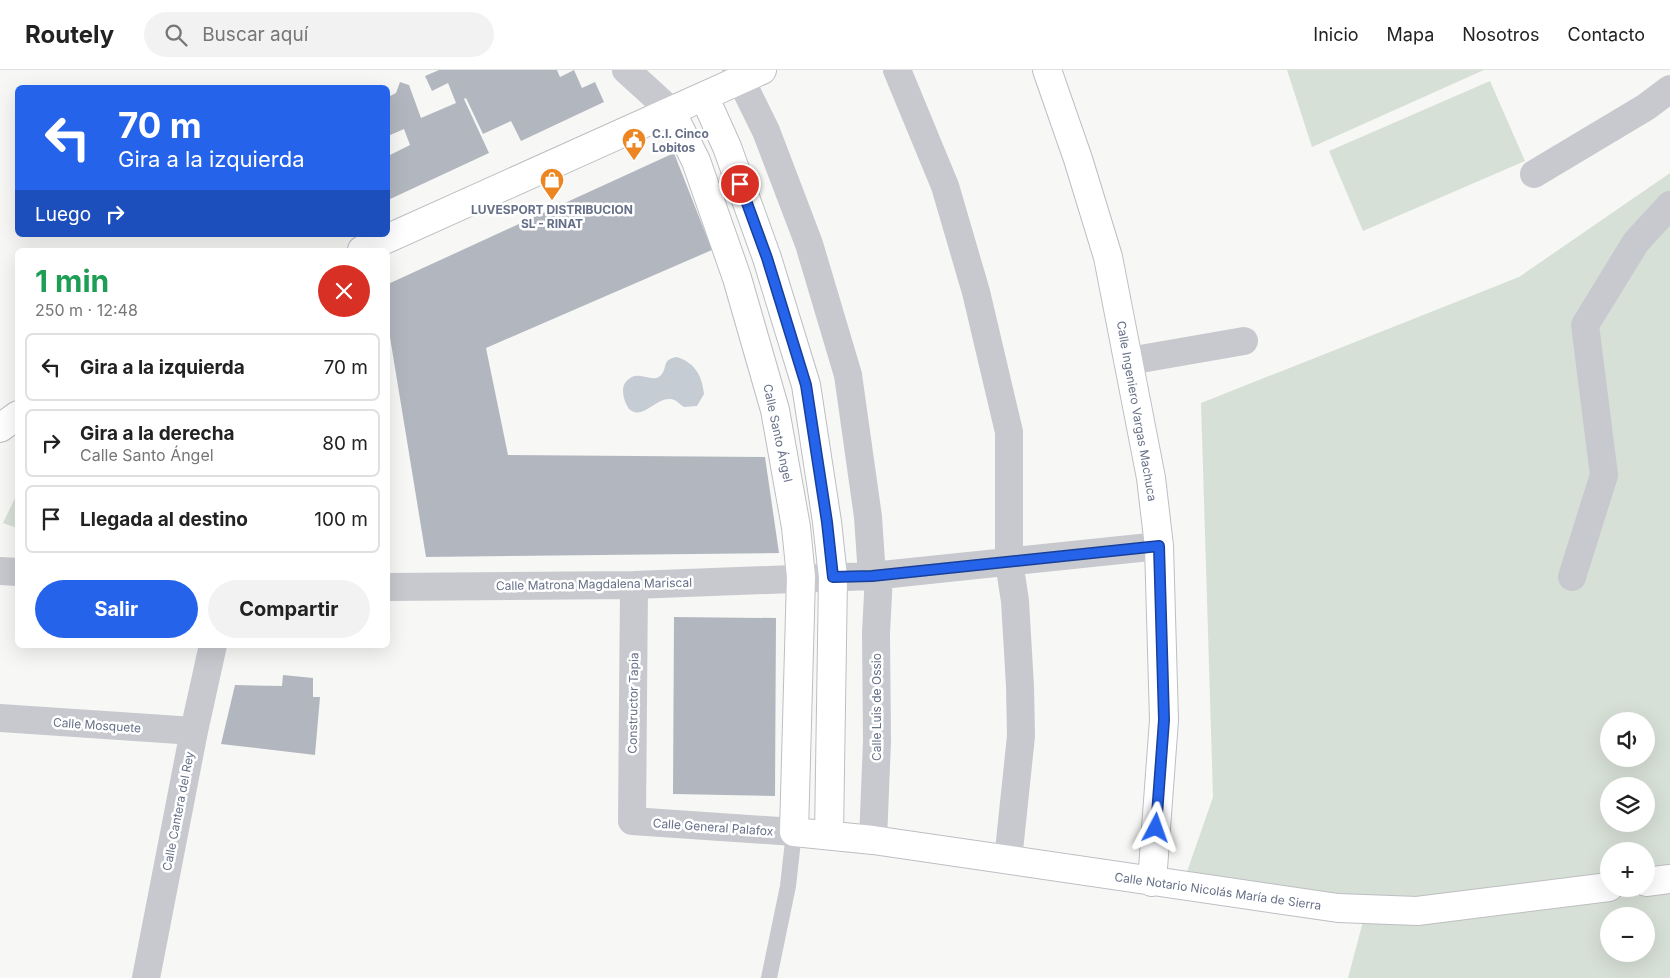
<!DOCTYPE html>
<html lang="es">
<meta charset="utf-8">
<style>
body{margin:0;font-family:Inter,sans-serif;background:#f2f2f2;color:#222;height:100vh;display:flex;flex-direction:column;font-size:19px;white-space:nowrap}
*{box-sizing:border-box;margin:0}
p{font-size:16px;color:#767676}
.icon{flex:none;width:28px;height:28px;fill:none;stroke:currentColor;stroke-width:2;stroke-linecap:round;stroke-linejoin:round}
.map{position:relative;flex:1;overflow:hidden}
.details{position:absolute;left:15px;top:178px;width:375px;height:400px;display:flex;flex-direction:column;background:#fff;border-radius:8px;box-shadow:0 5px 20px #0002}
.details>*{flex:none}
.banner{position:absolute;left:15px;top:15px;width:375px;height:152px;border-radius:8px;box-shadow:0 5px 20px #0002;background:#2563eb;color:#fff;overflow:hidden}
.controls{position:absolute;left:1600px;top:642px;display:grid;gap:10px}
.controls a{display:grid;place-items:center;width:55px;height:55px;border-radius:50%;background:#fff;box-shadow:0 5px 20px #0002;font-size:25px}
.pin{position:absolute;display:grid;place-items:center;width:42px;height:42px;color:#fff;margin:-21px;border:2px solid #fff;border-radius:50%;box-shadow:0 1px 5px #0007}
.me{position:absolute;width:55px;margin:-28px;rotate:4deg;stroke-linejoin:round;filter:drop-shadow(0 0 4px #0008)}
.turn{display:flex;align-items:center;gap:18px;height:105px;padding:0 20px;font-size:22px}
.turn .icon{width:65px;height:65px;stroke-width:2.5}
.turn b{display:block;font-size:35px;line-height:42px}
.then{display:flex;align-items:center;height:48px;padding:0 20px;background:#0003;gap:10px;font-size:19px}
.round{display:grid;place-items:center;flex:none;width:52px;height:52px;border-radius:26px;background:#f2f2f2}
.summary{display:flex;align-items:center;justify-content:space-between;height:85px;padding:0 20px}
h1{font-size:30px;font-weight:700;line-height:38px;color:#1e9e55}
.action{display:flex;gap:10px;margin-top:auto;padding:10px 20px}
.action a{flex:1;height:58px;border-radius:30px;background:#2563eb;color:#fff;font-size:20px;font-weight:700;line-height:58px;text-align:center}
.action a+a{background:#f2f2f2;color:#222}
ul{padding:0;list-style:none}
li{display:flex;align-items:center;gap:15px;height:68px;margin:0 10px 8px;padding:0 10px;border:2px solid #e0e0e0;border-radius:8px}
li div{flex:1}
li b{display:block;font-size:19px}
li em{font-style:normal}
header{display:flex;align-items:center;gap:30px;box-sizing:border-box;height:70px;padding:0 25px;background:#fff;border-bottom:1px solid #e0e0e0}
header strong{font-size:24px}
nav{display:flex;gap:28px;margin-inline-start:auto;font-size:18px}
.search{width:350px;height:45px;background:#f2f2f2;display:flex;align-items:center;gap:12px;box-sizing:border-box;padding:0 18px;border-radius:28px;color:#767676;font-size:19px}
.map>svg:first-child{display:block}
.green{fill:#d7e0d6;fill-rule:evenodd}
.water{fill:#c6ccd3}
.building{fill:#b2b7bf}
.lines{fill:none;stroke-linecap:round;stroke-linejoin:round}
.secondary-casing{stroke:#bcbec4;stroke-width:30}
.lane{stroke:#c7c9ce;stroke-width:16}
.street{stroke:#c7c9ce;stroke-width:28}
.secondary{stroke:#fff;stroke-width:28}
.route-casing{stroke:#184099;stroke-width:12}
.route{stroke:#2563eb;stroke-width:9}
.labels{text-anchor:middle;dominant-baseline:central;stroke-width:5;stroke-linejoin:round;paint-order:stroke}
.poi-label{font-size:12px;font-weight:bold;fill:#656f87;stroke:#fff;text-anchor:start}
.street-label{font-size:12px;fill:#656f87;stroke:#fff}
</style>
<header>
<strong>Routely</strong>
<div class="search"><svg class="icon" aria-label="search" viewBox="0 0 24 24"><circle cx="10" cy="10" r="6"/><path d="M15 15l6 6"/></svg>Buscar aquí</div>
<nav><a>Inicio</a><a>Mapa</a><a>Nosotros</a><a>Contacto</a></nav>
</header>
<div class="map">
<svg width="1670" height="908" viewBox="0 0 1670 908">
<rect width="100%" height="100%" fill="#f7f8f5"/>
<path class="green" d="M1287 0H1484L1312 77Z
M1490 11 1525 91 1363 161 1329 81Z
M1670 103V908H1348L1366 840 1182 816 1213 727 1201 333 1519 207ZM1609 651H1646V689H1609ZM1609 716H1646V754H1609ZM1609 781H1646V819H1609ZM1609 846H1646V884H1609Z
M17 424V458L3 453Z"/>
<path class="water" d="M677 287C695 293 702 305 704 324L697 336 684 337C679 334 677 330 671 329 656 327 642 351 629 339 627 336 625 332 624 328 623 323 622 318 625 313 637 297 651 314 660 306 669 298 660 290 677 287Z"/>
<path class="building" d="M439 0H557L560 7 574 0 582 18 595 12 604 32 521 71 511 51 483 64 466 28 464 29 489 83 388 130V86L410 75 404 59 388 66V27L396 23 400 12 409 15 421 48 456 33 448 13 432 21 425 6Z
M674 83 712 180 486 278 508 385 765 387 779 483 426 487 388 255V214Z
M674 547 776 548 775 726 673 724Z
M283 605 313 608V627H320L315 685 221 674 235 615 282 616Z"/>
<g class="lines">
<defs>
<path id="secondary" d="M1047 0 1078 89 1108 187 1151 408 1159 476 1164 650 1152 812
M704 26 727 77 767 188 806 315 827 452 833 507 829 765
M671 41 696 91 737 208 775 340 796 457 801 507 794 762 873 770 1338 838 1417 841 1609 817
M362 180 762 0
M0 358 18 345
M1646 812 1670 809"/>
</defs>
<use href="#secondary" class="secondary-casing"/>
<path class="lane" d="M769 908 788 816 794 762"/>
<path class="street" d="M626 0 671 41
M736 0 766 61 809 174 848 305 868 447 872 506
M897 0 945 116 976 222 1009 362V492L1015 531 1020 616 1021 666 1008 790
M1534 104 1646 37 1670 19
M1129 291 1244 271
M0 501 18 502
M1572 507 1604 405 1585 255 1636 172 1670 135
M634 515 632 751 794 762
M388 517 634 515 872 506 1159 476
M0 648 194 661
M873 770 877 671 876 563 879 505
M146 908 194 661 213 575"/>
<use href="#secondary" class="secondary"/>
</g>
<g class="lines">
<defs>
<path id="route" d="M740 114 767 188 806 315 827 452 833 507 872 506 1159 476 1164 650 1156 758"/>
</defs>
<use href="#route" class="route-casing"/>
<use href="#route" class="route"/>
</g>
<defs>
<symbol id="civic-pin" viewBox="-11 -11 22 30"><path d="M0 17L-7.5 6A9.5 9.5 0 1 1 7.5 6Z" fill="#eb8621" stroke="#fff"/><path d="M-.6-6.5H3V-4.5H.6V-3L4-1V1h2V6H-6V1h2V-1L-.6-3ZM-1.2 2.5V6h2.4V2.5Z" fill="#fff"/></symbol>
<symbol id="shop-pin" viewBox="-11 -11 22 30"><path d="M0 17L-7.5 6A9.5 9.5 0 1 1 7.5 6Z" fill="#eb8621" stroke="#fff"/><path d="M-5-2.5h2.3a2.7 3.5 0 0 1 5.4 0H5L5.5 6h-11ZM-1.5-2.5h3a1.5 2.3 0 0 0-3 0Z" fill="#fff"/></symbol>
</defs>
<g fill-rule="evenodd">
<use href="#civic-pin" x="620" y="56" width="28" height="38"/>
<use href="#shop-pin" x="538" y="96" width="28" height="38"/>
</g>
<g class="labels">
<g class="poi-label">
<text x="652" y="63">C.I. Cinco<tspan x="652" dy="14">Lobitos</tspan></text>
<text x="552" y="139" text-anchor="middle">LUVESPORT DISTRIBUCION<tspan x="552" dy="14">SL - RINAT</tspan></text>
</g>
<g class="street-label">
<text transform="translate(1137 341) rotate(80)">Calle Ingeniero Vargas Machuca</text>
<text transform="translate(778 363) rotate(78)">Calle Santo Ángel</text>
<text transform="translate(594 514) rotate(-1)">Calle Matrona Magdalena Mariscal</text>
<text transform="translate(633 633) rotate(-89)">Constructor Tapia</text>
<text transform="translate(876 637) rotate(-90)">Calle Luis de Ossio</text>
<text transform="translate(97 655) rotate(4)">Calle Mosquete</text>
<text transform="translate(178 741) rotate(-79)">Calle Cantera del Rey</text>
<text transform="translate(713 757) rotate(4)">Calle General Palafox</text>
<text transform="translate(1218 821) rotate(8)">Calle Notario Nicolás María de Sierra</text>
</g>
</g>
</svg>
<div class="controls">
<a><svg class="icon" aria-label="sound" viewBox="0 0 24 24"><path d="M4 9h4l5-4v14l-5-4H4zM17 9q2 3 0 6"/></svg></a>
<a><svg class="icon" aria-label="layers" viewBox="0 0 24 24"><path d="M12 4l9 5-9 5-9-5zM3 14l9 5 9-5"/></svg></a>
<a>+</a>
<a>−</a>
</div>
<div class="pin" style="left:740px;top:114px;background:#d93025"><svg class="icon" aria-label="arrive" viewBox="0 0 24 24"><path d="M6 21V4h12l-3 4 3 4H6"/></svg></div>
<svg class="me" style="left:1156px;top:758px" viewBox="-20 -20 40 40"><path d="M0-17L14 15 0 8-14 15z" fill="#2563eb" stroke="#fff" stroke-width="4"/></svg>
<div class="banner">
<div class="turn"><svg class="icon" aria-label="left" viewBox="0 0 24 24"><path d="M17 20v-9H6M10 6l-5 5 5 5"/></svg><div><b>70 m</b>Gira a la izquierda</div></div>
<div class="then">Luego<svg class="icon" aria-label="right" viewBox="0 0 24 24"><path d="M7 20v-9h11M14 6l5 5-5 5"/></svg></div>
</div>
<section class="details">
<div class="summary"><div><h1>1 min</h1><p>250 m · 12:48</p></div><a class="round" style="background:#d93025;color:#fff"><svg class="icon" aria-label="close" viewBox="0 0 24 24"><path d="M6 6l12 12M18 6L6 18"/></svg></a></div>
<ul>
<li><svg class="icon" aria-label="left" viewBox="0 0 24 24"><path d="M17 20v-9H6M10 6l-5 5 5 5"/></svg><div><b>Gira a la izquierda</b></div><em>70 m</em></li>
<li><svg class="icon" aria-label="right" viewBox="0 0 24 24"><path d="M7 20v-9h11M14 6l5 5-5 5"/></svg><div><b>Gira a la derecha</b><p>Calle Santo Ángel</p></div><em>80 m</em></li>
<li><svg class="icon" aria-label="arrive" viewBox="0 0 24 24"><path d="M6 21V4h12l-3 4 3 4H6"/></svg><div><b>Llegada al destino</b></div><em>100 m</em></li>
</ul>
<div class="action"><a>Salir</a><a>Compartir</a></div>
</section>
</div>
